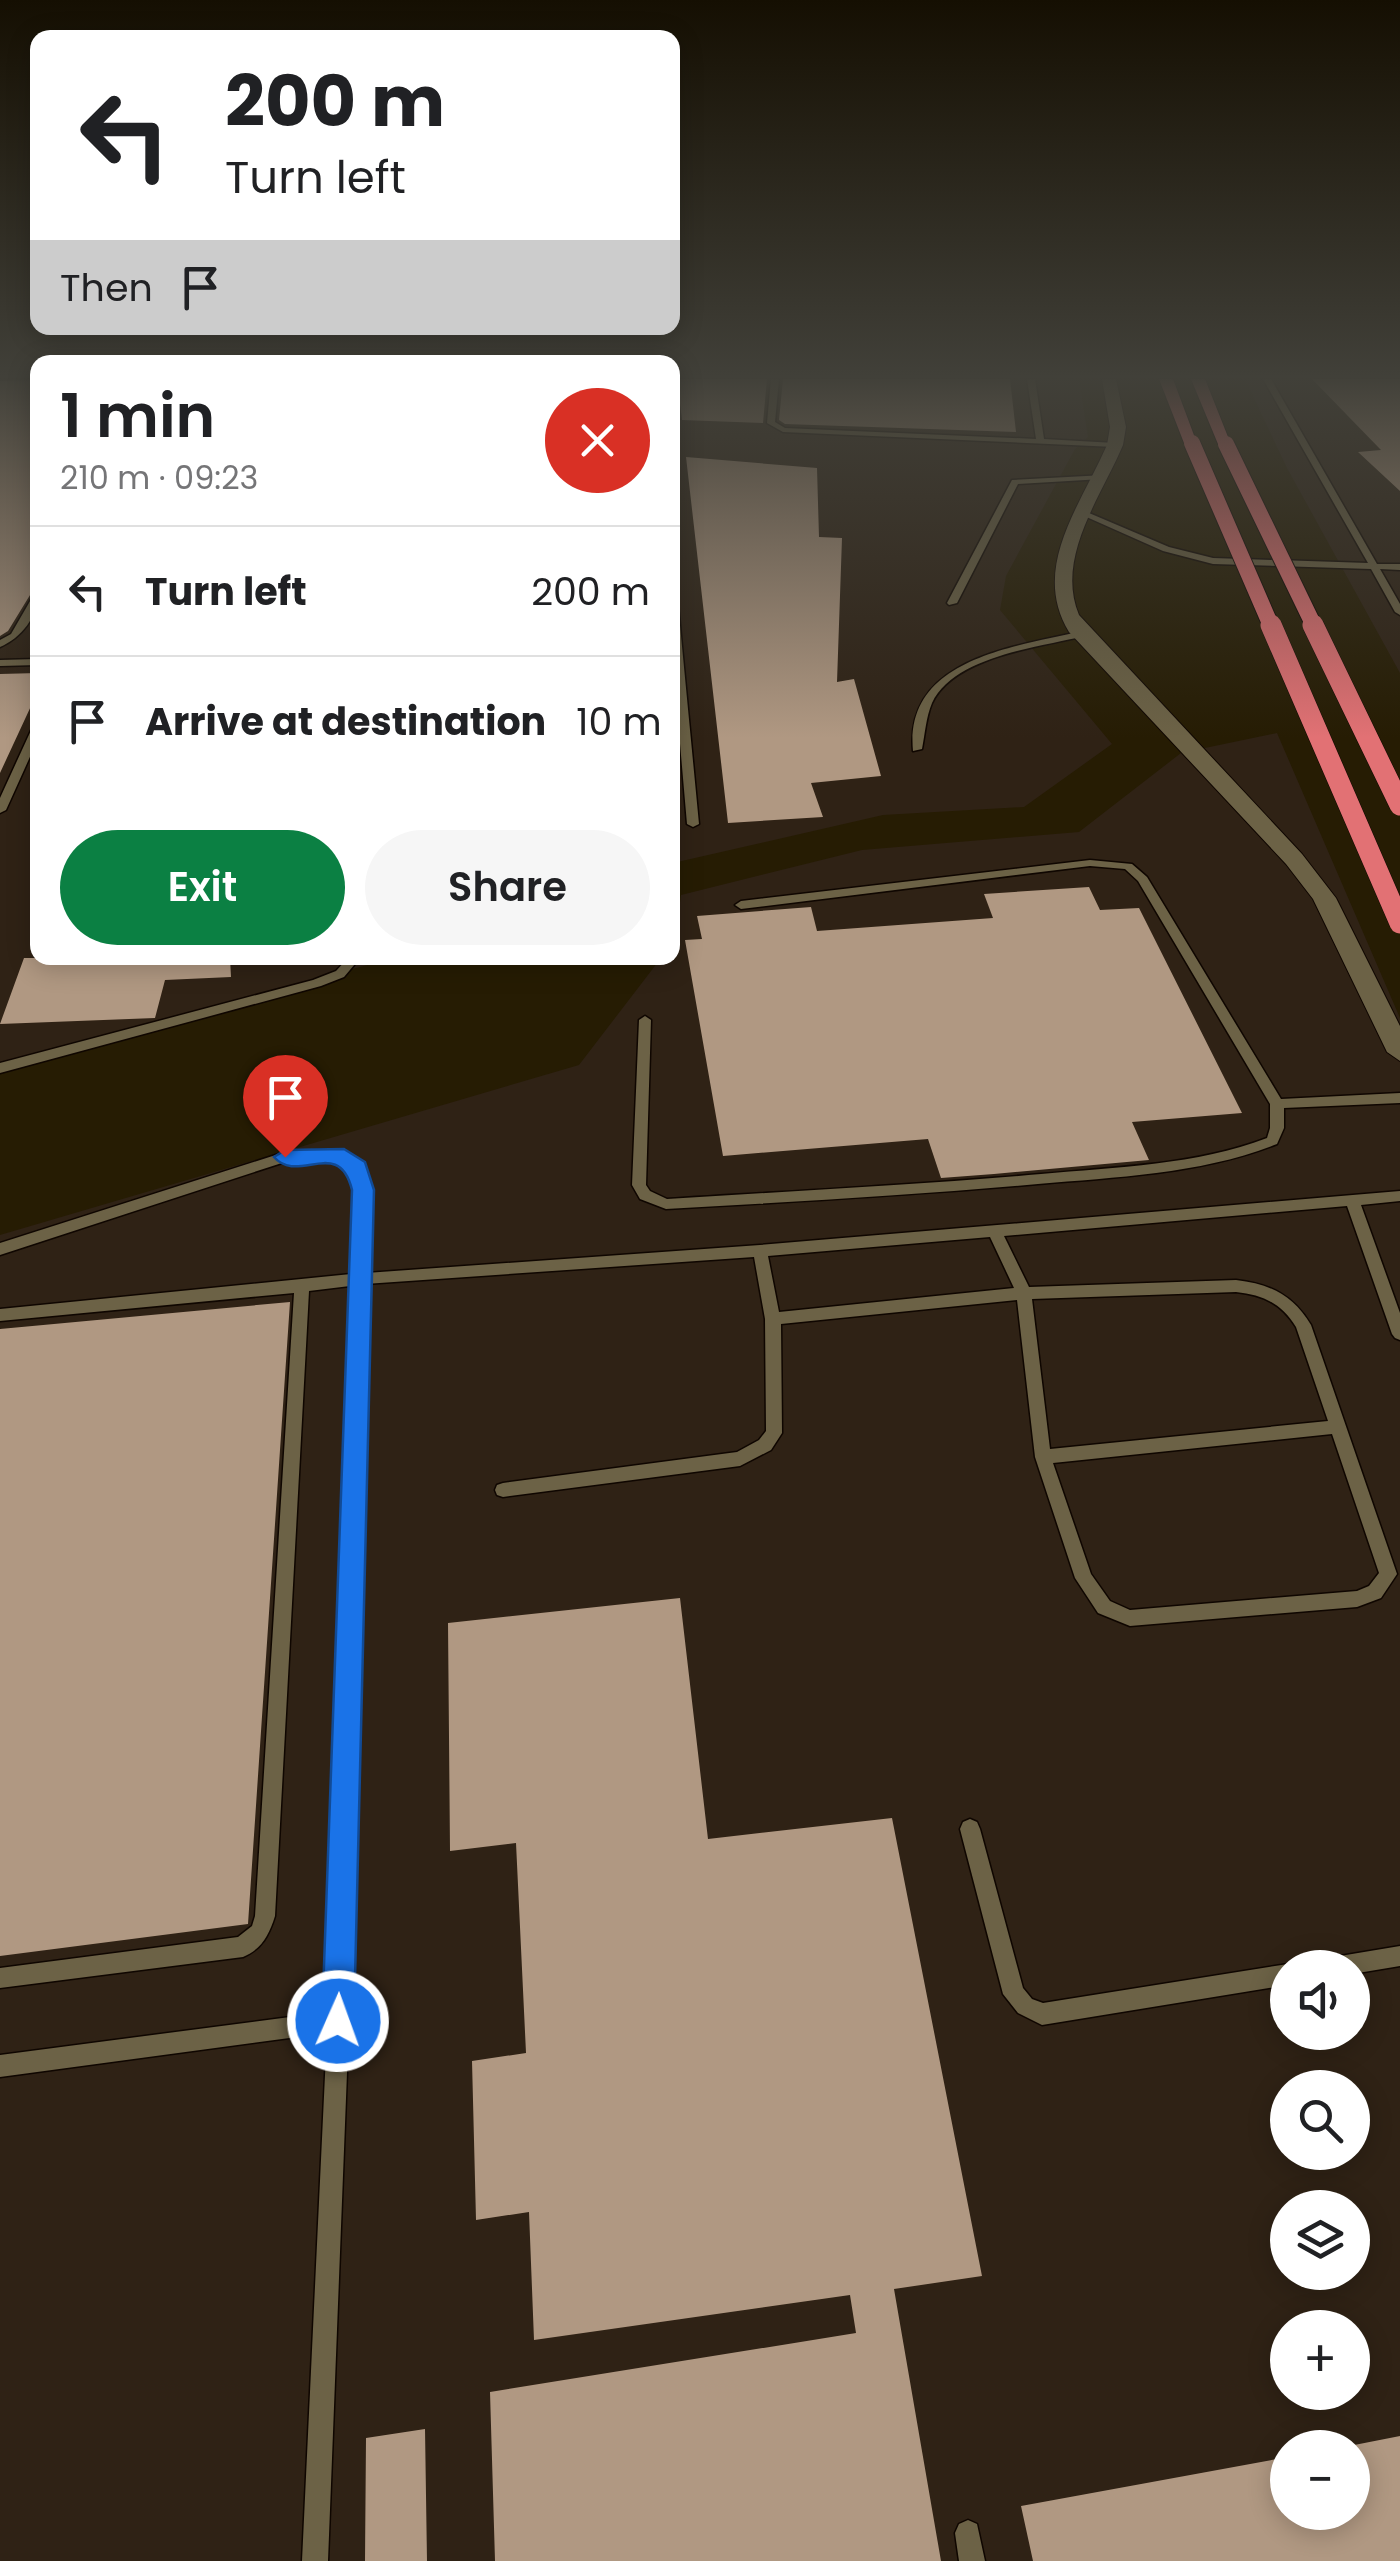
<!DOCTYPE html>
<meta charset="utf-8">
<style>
body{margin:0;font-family:Poppins,sans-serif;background:#f6f6f6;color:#202124;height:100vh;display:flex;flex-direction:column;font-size:38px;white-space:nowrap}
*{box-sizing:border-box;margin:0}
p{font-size:32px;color:#757577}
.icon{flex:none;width:55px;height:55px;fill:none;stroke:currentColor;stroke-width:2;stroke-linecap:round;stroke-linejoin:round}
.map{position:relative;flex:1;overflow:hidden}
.side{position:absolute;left:30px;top:355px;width:650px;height:610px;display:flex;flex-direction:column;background:#fff;border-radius:20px;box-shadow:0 5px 25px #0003}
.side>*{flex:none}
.top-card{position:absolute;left:30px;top:30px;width:650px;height:305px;border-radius:20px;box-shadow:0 5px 25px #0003;background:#fff;color:#202124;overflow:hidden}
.controls{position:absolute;left:1270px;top:1950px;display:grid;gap:20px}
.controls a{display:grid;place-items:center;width:100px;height:100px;border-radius:50%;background:#fff;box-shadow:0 5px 25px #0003;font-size:50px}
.pin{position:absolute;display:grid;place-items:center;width:85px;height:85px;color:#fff;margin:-102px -42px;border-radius:50% 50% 50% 0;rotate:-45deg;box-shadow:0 0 10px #0007}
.pin .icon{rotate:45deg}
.me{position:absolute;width:110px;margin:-55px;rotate:2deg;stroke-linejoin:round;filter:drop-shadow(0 0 8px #0008)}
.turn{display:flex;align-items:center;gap:35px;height:210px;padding:0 30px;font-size:45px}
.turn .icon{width:130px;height:130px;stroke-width:2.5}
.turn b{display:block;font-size:70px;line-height:85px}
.then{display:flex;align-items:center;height:95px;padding:0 30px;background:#0003;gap:20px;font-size:38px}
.round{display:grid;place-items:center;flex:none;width:105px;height:105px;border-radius:52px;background:#f6f6f6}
.summary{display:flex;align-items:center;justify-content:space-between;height:170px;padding:0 30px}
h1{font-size:60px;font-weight:600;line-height:75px}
.button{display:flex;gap:20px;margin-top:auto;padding:20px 30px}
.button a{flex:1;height:115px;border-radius:60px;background:#0b8043;color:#fff;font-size:40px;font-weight:600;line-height:115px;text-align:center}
.button a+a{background:#f6f6f6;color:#202124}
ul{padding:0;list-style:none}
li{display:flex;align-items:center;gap:30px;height:130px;padding:0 30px;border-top:2px solid #e0e0e0}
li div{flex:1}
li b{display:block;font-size:38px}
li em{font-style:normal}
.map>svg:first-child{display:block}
.industrial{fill:#2f2215;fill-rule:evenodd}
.building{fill:#b09882}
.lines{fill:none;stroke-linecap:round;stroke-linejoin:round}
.service-casing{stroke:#0f0600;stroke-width:3}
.minor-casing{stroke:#0f0600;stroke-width:2}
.motorway-casing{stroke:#0f0600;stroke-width:2}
.service{fill:#6c6246;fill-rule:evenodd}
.minor{fill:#6c6246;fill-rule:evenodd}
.motorway{fill:#e27174;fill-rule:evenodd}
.motorway-bridge-far1-casing{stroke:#0f0600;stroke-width:18;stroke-linecap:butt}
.motorway-bridge-casing{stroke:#0f0600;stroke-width:22;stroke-linecap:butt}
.motorway-bridge-far1{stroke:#e27174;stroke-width:16}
.motorway-bridge{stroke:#e27174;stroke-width:21}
.route{fill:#1a73e8;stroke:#114b97;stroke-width:2.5}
</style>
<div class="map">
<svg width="1400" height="2561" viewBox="0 0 1400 2561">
<rect width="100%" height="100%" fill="#261c03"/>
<path class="industrial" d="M0 379H37L38 958H393L0 1065Z
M672 379H1079L1088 437 1075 449 1006 576 1000 610 1112 744 1024 807 883 815 673 863Z
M1245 379H1400V673L1287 468Z
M1277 733 1400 1018V2561H0V1235L579 1065 661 958H672L681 895 862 850 1079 832 1181 753ZM1288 1968H1352V2032H1288ZM1288 2088H1352V2152H1288ZM1288 2208H1352V2272H1288ZM1288 2328H1352V2392H1288ZM1288 2448H1352V2512H1288Z"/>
<path class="building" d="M677 379H767L763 423 682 420Z
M783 379H1010L1016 432 785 424 779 420Z
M1312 379H1400V491L1358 452 1381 450Z
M38 380V582L8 631 0 636V381Z
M686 457 817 468 819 537 842 538 837 682 854 679 881 776 811 783 823 817 728 823Z
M38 673V691L0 773V674Z
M1089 887 1100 910 1139 908 1242 1113 1132 1122 1149 1160 994 1174 941 1178 928 1139 723 1156 685 940 702 939 697 916 811 907 817 931 993 918 984 894Z
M24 958H230L231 977 165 980 155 1018 0 1024Z
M290 1302 248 1924 0 1956V1329Z
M680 1598 708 1839 892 1818 982 2276 894 2289 941 2561H495L490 2392 856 2333 850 2295 534 2340 529 2212 476 2220 472 2061 526 2053 516 1843 450 1851 448 1623Z
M425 2429 427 2561H365L366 2438Z
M1400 2436V2561H1033L1021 2506 1288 2457V2512H1352V2448H1339Z"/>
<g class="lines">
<defs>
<path id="service" d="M771 379H779L775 422 785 428 1036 439 1027 379H1035L1044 439 1115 443 1119 445 1115 447 783 432 767 423Z
M1263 379H1271L1377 564H1400V570L1380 569 1400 604V615L1395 612 1371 569 1213 564 1163 551 1082 515 1089 513 1169 547 1213 558 1368 563Z
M1105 475 1106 477 1102 479 1018 484 957 603 949 605 947 603 1012 480Z
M672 591 677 594 699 824 693 827 687 824 672 652Z
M38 593C38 617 21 638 0 647V640L11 634 33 596Z
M1082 631 1085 632V636C1040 647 954 656 932 703 926 717 925 734 922 749L913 751C904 658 1016 647 1082 631Z
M38 659V665L0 666V660Z
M38 723V739L6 810 0 813V798L33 726Z
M1090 860 1132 864 1147 877 1281 1099 1400 1093V1103L1284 1108V1128L1277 1144C1202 1174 1117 1177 1038 1184 914 1195 790 1202 666 1209L640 1199 632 1185 639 1020 645 1016 651 1020 646 1185 650 1191 667 1199C792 1191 917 1185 1041 1174 1116 1167 1197 1165 1267 1138L1270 1128V1104L1138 881 1125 869 1090 866 741 909 735 905 741 901Z
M348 958H360L344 977 321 986 0 1073V1063L313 980 336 971Z
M320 1150C333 1150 348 1150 357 1161 379 1186 369 1242 366 1273L760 1245 1400 1191V1201L1361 1205 1400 1313V1340L1395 1338 1392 1334 1347 1206 1004 1236 1029 1287 1236 1280C1270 1284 1293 1295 1311 1325L1397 1574 1381 1598 1357 1607 1130 1626 1098 1613 1075 1578 1035 1457 1017 1300 781 1324 782 1433 771 1450 740 1466 503 1497 497 1495 495 1490 497 1485 503 1483 737 1452 759 1440 766 1431 765 1319 754 1257 365 1284 349 2021 328 2561H302L327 2033 0 2077V2055L328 2012 350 1286 309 1291 275 1916C269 1935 262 1949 243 1957L0 1988V1968L238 1937 252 1926 255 1916 294 1293 0 1321V1309L351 1274 355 1230V1191L351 1174 346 1166 333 1160 285 1162 0 1255V1243L285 1152ZM990 1237 1014 1288 779 1312 768 1256ZM1236 1292C1263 1295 1281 1303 1296 1327L1328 1421 1050 1449 1032 1299ZM1332 1434 1379 1573 1369 1586 1357 1591 1130 1610 1110 1601 1091 1574 1053 1463Z
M970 1819 977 1822 980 1829 1023 1988 1032 1999 1043 2003 1288 1964 1296 1968H1288V1985L1042 2025 1018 2013 1003 1994 960 1829 963 1822Z
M1400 1946V1966L1352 1974V1968H1318L1321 1961 1328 1958Z
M968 2520 977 2524 985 2561H959L955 2533 959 2524Z"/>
<path id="minor" d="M1102 379H1116L1126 427 1123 445C1101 497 1055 558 1079 615L1302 854 1336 898 1400 1026V1061L1387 1052 1313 899 1286 864 1069 632C1030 568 1081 505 1107 445L1110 427Z"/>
<path id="motorway" d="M1159 379H1173L1198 446 1184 443Z
M1191 379H1205L1232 447 1218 444Z"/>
</defs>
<use href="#service" class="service-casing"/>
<use href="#minor" class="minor-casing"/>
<use href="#motorway" class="motorway-casing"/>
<use href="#service" class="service"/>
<use href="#minor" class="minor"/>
<use href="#motorway" class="motorway"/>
<defs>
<path id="motorway-bridge-far1" d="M1192 443 1272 628
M1226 444 1315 628"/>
<path id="motorway-bridge" d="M1271 625 1400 923
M1313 625 1400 805"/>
</defs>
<use href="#motorway-bridge-far1" class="motorway-bridge-far1-casing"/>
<use href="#motorway-bridge" class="motorway-bridge-casing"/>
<use href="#motorway-bridge-far1" class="motorway-bridge-far1"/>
<use href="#motorway-bridge" class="motorway-bridge"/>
</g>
<linearGradient id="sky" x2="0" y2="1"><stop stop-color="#150f02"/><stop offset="0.51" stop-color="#414039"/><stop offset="1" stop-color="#414039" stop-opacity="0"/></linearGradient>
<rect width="1400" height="738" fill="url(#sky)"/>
<path class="route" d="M344 1149 365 1162 374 1190 354 2021 349 2033 338 2037 327 2033 322 2021 352 1190C339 1136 298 1185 274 1157L285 1150Z"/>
</svg>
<div class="controls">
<a><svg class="icon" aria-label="sound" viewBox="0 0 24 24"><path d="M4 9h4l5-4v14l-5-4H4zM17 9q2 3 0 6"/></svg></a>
<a><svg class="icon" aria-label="search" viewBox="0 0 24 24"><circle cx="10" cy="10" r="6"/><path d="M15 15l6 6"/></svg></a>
<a><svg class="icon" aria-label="layers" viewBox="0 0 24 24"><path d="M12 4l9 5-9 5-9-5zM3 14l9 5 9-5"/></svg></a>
<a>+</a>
<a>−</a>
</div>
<div class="pin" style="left:285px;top:1157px;background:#d93025"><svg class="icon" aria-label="arrive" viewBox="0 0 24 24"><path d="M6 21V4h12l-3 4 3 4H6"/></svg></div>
<svg class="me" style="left:338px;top:2021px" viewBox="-20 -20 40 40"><circle r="17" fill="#1a73e8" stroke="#fff" stroke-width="3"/><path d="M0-11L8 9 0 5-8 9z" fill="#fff"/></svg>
<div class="top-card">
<div class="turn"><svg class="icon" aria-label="left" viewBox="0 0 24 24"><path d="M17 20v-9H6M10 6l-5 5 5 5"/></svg><div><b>200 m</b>Turn left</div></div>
<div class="then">Then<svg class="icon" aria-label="arrive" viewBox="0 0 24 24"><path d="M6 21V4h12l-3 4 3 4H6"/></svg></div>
</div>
<section class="side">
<div class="summary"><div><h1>1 min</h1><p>210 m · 09:23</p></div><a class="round" style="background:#d93025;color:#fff"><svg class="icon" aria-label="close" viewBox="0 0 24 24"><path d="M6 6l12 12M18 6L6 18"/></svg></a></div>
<ul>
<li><svg class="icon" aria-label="left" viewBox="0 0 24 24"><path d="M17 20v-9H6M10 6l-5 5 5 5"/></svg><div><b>Turn left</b></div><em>200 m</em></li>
<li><svg class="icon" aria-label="arrive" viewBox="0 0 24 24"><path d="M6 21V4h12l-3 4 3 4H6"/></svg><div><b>Arrive at destination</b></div><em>10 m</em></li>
</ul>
<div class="button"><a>Exit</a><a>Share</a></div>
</section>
</div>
